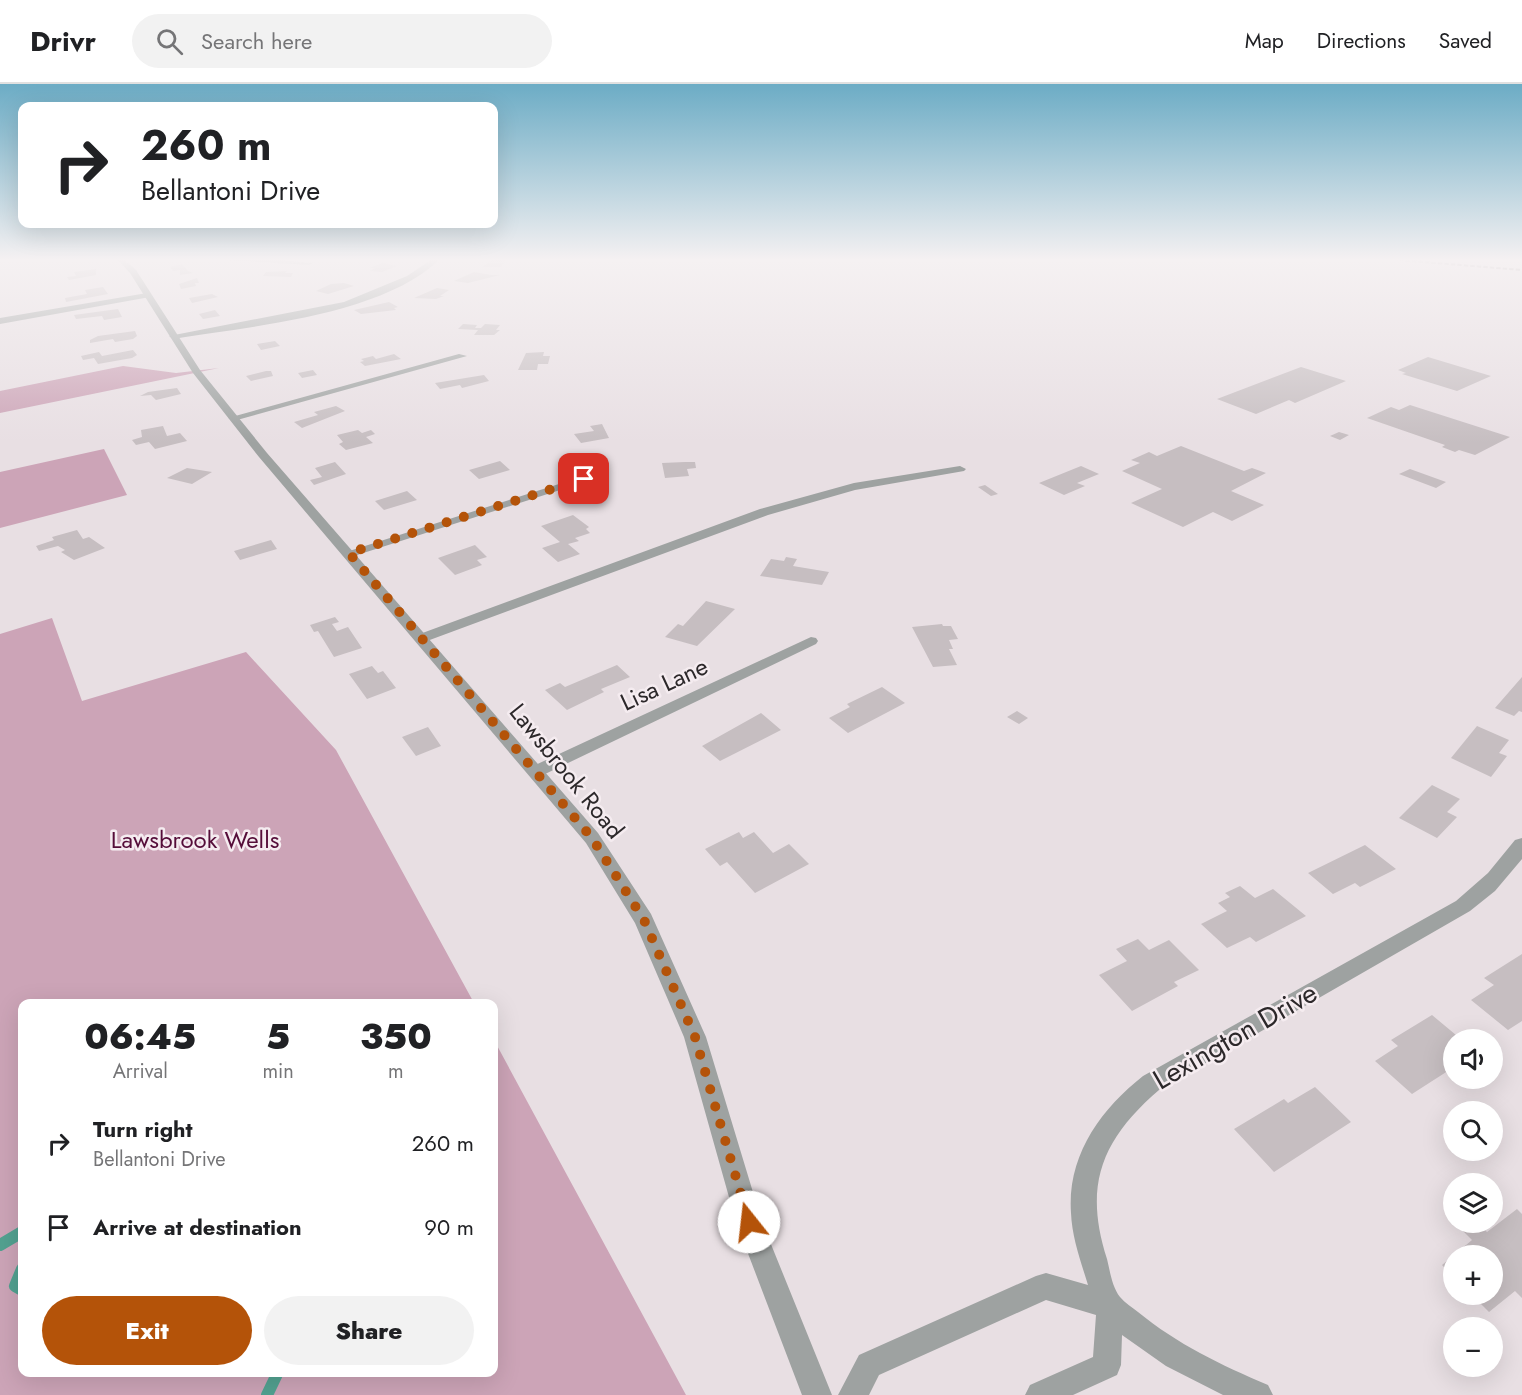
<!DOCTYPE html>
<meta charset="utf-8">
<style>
body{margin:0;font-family:Jost,sans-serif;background:#f2f2f2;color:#202124;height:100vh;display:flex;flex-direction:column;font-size:22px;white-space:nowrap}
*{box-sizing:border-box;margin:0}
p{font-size:20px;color:#757577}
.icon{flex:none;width:33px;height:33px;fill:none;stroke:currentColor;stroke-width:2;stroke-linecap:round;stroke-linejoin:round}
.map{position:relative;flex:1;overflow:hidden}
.details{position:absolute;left:18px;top:915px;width:480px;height:378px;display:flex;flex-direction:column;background:#fff;border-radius:12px;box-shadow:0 6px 24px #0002}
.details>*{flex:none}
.banner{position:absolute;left:18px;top:18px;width:480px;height:126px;border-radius:12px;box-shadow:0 6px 24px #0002;background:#fff;color:#202124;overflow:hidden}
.tools{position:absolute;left:1443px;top:945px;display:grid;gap:12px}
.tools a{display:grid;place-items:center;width:60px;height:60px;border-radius:50%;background:#fff;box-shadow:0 6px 24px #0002;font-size:30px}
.pin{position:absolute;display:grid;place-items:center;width:51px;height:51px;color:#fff;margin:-26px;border-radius:12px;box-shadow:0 3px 9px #0006}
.me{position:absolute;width:66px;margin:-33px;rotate:344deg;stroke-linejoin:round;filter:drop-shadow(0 0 4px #0008)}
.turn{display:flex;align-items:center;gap:21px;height:126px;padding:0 24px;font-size:27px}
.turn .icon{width:78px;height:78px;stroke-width:2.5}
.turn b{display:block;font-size:42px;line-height:51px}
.eta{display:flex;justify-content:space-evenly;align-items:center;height:102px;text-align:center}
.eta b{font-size:36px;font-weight:800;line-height:42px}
.primary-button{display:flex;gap:12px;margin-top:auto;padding:12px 24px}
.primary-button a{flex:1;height:69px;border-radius:36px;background:#b45309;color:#fff;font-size:24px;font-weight:800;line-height:69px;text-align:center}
.primary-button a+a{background:#f2f2f2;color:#202124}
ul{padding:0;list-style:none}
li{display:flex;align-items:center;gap:18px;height:84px;padding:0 24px}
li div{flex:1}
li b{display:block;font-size:22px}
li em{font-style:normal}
header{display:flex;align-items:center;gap:36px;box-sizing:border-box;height:84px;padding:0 30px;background:#fff;border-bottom:2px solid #e0e0e0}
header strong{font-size:28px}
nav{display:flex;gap:33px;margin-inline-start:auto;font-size:21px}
.search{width:420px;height:54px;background:#f2f2f2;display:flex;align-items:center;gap:15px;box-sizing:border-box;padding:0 21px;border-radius:33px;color:#757577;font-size:22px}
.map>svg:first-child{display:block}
.green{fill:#cca4b7}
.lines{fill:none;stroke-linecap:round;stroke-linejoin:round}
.stream{stroke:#52a190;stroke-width:12}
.building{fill:#c6bec1}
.minor{fill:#9ea2a1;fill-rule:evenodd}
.tertiary{fill:#9ea2a1;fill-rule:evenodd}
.rail{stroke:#756f72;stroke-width:2;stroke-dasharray:4.5 2;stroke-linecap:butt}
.route{stroke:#b45309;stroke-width:10;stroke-dasharray:0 18}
.labels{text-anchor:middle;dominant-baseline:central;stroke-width:5;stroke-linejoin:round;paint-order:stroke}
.street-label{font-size:24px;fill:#2c282a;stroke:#f5ecf0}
.park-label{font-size:24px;fill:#550d39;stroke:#f5ecf0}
.near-street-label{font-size:28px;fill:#2c282a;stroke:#f5ecf0}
</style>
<header>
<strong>Drivr</strong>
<div class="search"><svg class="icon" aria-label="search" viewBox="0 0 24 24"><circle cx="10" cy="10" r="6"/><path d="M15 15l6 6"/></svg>Search here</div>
<nav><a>Map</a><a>Directions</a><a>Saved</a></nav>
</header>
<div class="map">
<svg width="1522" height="1311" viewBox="0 0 1522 1311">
<rect width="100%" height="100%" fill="#e8dfe3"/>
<path class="green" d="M123 282 176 289 219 284 0 329V307Z
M104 365 127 411 0 444V388Z
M52 534 82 617 246 568 336 666 474 919 22 920V1288H494V956L686 1311H0V550Z"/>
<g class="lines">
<path class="stream" d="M0 1161 22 1148
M22 1185 15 1202 22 1206
M267 1311 278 1288"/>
</g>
<path class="building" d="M491 176H504L505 177 501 183H483Z
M383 179 397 182 382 188 370 187 375 184H369Z
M182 180 188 187 193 189 180 191V186L173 187 170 183Z
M96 185V191L69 196 67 193 76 192 74 188Z
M287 187 285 189H293L291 193 263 192 266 188Z
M474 188 491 191H500L468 199 454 197Z
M197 194 199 199H195L196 202 181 205 179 200Z
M344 199 354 202 328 210 316 207 331 200Z
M103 203 108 210 66 218 65 214 87 210 85 206Z
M437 204 449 206 440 212H444L436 215 414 214Z
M212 210 218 213 192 219 189 214Z
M389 218 398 223 394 224 396 226 361 230 354 226Z
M118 225 122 233 104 236 102 232 76 235 74 231Z
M215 226 220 232 203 235 199 230Z
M463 240 477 241 475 244H481L485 240 500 241 496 246H500L494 251H474L478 246 458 245Z
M135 247 137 252 133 255 115 258 113 255 90 259V256L98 252Z
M275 257 280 262 261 266 257 260Z
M133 266 137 271 132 274 98 280 94 274 83 276 81 272 99 268 102 272Z
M544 268 543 272H550L548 280H538L537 286H518L526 269Z
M394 270 401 275 365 282 360 278 364 277 361 275 373 272 376 275Z
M1428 273 1491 292 1457 307 1402 290 1406 289 1398 286Z
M1301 283 1346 297 1295 319 1289 316 1256 330 1217 315Z
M313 286 317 291 302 294 298 289Z
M266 287H271L273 292 251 297 246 292Z
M484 291 489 297 462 304 460 301 440 305 435 299Z
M177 304 181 310 156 316 151 311 140 312 148 308Z
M1410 321 1510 353 1475 371 1459 366 1455 368 1442 363 1445 361 1367 334 1391 323 1399 326Z
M336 322 345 327 302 344 294 338 318 331 314 328Z
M602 340 609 354 581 359 574 350 594 347 590 342Z
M163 342 167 352 180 349 187 357 155 365 149 358 136 361 132 356 142 353 141 346Z
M358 346 362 349 371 346 375 350 366 353 373 359 346 366 339 360 343 358 337 351Z
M1339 348 1349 351 1340 356 1330 352Z
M1181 362 1244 387 1252 384 1266 389 1231 407 1264 421 1232 437 1213 428 1183 443 1131 419 1162 405 1122 387 1140 379 1131 376 1149 368 1157 372Z
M500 377 510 386 479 395 469 386Z
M335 378 346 390 314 401 310 396 322 393 315 384Z
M685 378H695L696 384 687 385 689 392 665 394 662 379Z
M1081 382 1099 390 1077 399 1085 402 1064 411 1039 399Z
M187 384 212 388 192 400 167 394Z
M1410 385 1446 398 1436 404 1399 390Z
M985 401 998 410 991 412 978 403Z
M407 407 417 416 384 426 375 417Z
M573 431 589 443 586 445 590 449 575 454 579 457 568 460 580 470 558 478 542 464 560 458 541 442Z
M77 446 83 455 89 453 105 464 74 476 61 468 65 466 58 462 39 467 36 462 54 456 52 453Z
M271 456 277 465 240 476 234 467Z
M475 461 487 473 477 476 482 481 455 491 438 474Z
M786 473 797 475 793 482 829 488 822 501 760 492 771 475 784 477Z
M706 517 735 525 697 562 665 553 678 540 683 542Z
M335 533 339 538 332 540 337 547 348 543 362 564 334 573 318 547 314 548 310 541Z
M942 540 943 542H951L958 555 949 556 953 565H949L957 581 933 583 912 543Z
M617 581 630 593 601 605 604 608 567 626 545 606 560 599 565 603Z
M372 582 378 589 383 587 396 604 367 615 349 590Z
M1522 593V628L1519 627 1514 632 1495 624Z
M882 603 905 619 848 649 829 634 850 623 847 620Z
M1017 627 1028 634 1019 640 1007 633Z
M761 629 781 646 720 677 702 662Z
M1477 642 1509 656 1499 669 1507 672 1491 693 1451 674Z
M428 643 441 662 416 672 402 653Z
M1432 701 1460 715 1447 728 1457 733 1437 754 1399 734Z
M739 748 743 754 754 748 773 769 789 760 809 780 755 809 727 778 720 782 705 765Z
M1365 761 1396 785 1360 803 1355 799 1333 810 1308 789Z
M1240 802 1255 814 1273 805 1306 832 1256 858 1250 853 1227 864 1201 840 1227 827 1218 819 1230 813 1225 809Z
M1138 855 1149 866 1169 856 1199 886 1174 898 1178 902 1132 927 1099 891 1127 877 1116 865Z
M1522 870V937L1508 946 1471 916 1494 901 1484 894Z
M1432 931 1462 956H1454V983L1412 1010 1375 977 1398 962 1391 956Z
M1315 1003 1351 1038 1274 1088 1234 1045 1284 1015 1288 1019Z
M1517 1125 1522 1130V1214L1515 1207 1489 1228 1471 1210H1492V1172H1454V1193L1442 1181 1472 1156 1454 1138H1477L1487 1148Z"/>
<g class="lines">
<path class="minor" d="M225 176H279L313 179 309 181Z
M431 176H439C380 232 251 242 173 255L169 252 344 218 407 192Z
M147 209 150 213 0 240V234Z
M459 270 467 272 237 336 228 334Z
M960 382 966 385 964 387 855 406 768 431 427 557H417L415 554 417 551 760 425 854 399Z
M584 392 590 395 588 397 354 472 349 473 343 469Z
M811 553 816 554 818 557 816 560 543 691 537 693 528 687 531 683Z
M1522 754V775L1495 807 1470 827 1159 1006C1102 1055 1083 1101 1107 1175 1110 1187 1112 1203 1120 1213 1125 1219 1132 1223 1138 1228 1177 1260 1221 1281 1268 1301L1273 1311H1223L1166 1282 1122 1251 1121 1281 1117 1291 1073 1311H1025L1030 1301 1093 1273 1096 1231 1046 1216 879 1291 869 1311H838L859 1271 1036 1192 1046 1189 1088 1201C1081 1178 1072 1154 1071 1129 1067 1072 1100 1026 1143 992L1456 817 1488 789 1515 756Z"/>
<path class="tertiary" d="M118 176H125L136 186 200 286 267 369 598 749 651 830 706 953 762 1138 832 1311H802L736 1138 684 953 635 839 586 759 259 373 193 289 130 189Z"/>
<path class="rail" d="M1399 176 1522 186"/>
</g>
<linearGradient id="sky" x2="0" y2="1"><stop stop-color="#6cacc5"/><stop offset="0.49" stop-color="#f5f1f2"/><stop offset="1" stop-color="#f5f1f2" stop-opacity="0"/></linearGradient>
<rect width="1522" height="359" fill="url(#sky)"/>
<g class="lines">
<path class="route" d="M584 395 349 469 592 754 644 836 695 953 749 1138"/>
</g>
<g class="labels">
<g class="street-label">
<text transform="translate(664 600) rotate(-25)">Lisa Lane</text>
<text transform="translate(567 687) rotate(51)">Lawsbrook Road</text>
</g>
<g class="park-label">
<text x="195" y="755">Lawsbrook Wells</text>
</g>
<g class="near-street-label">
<text transform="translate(1235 952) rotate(-30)">Lexington Drive</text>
</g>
</g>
</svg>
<div class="tools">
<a><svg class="icon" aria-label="sound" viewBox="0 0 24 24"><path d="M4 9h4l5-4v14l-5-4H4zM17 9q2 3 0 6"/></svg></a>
<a><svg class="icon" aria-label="search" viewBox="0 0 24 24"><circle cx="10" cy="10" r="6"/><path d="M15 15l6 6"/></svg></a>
<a><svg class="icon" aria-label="layers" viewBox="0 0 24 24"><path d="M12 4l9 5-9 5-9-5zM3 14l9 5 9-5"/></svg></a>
<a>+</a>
<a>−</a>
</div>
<div class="pin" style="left:584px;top:395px;background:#d93025"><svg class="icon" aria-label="arrive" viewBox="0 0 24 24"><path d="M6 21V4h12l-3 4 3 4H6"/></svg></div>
<svg class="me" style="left:749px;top:1138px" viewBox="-20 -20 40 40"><circle r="19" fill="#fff"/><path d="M0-13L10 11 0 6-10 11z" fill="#b45309"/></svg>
<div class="banner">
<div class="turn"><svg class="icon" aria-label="right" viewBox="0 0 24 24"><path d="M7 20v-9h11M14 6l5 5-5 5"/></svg><div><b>260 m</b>Bellantoni Drive</div></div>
</div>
<section class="details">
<div class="eta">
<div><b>06:45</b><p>Arrival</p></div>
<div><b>5</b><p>min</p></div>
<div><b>350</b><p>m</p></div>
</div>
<ul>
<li><svg class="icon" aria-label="right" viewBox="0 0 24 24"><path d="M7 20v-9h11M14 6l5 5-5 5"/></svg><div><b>Turn right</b><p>Bellantoni Drive</p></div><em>260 m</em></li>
<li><svg class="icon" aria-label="arrive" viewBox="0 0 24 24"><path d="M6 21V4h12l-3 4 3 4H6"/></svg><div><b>Arrive at destination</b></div><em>90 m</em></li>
</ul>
<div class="primary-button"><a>Exit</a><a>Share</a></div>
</section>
</div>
